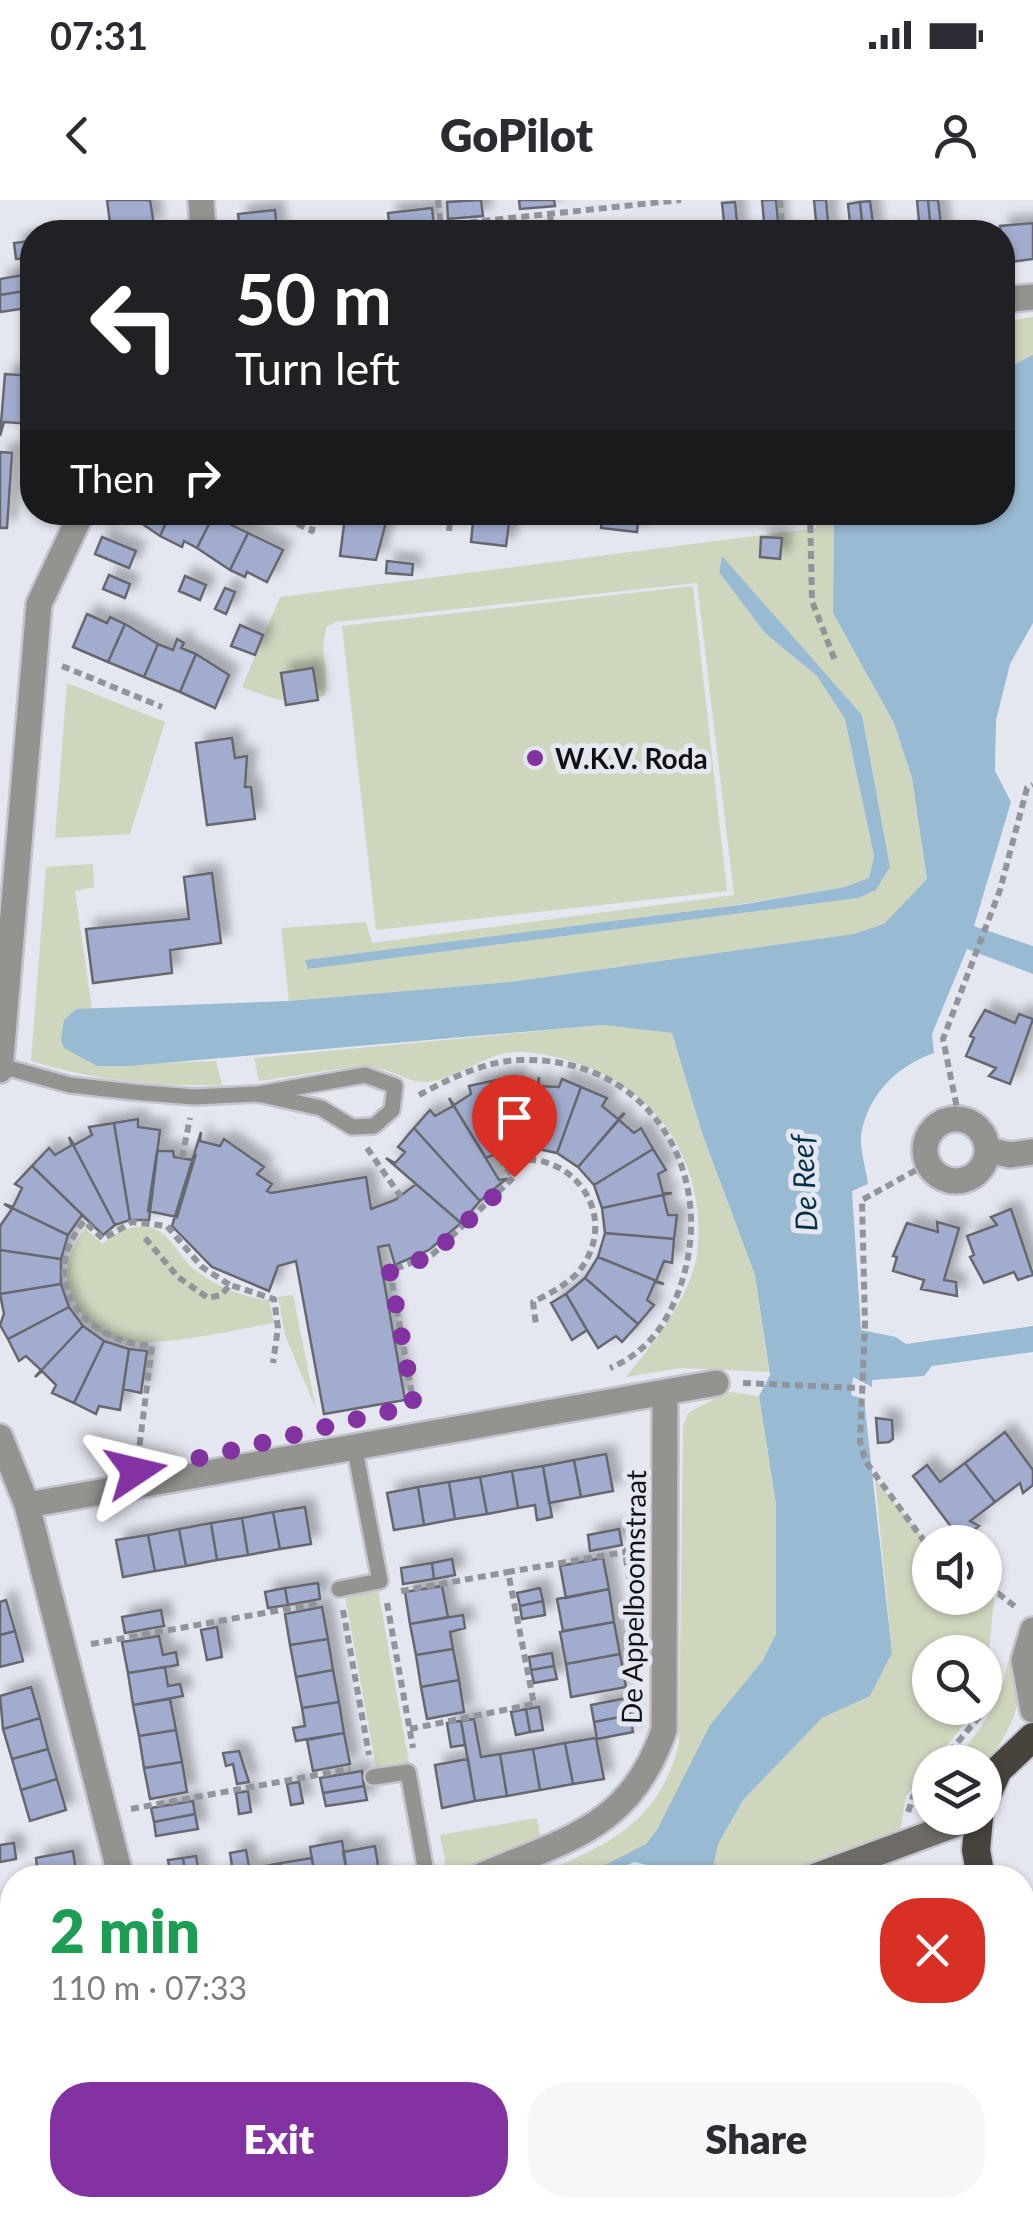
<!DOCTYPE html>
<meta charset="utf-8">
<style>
body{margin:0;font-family:Lato,sans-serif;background:#f7f7f7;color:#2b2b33;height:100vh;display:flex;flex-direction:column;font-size:38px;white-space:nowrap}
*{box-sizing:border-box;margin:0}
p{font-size:32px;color:#7c7c81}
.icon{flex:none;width:55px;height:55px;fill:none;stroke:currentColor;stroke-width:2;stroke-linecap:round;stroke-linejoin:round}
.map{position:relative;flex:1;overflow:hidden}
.sheet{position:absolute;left:0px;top:1665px;width:1035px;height:352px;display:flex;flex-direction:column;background:#fff;border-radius:40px 40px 0 0;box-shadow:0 2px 8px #0004}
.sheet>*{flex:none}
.hud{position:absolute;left:20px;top:20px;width:995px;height:305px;border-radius:40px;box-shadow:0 2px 8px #0004;background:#202124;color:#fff;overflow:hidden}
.fabs{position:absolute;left:912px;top:1325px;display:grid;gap:20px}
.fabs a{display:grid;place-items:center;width:90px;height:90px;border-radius:50%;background:#fff;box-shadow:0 2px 8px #0004;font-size:50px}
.pin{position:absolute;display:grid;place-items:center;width:85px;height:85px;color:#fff;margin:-102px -42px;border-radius:50% 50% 50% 0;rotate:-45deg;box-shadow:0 0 10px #0007}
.pin .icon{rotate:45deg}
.me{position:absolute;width:110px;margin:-55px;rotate:80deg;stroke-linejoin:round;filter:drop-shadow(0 0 8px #0008)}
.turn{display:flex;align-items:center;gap:35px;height:210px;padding:0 50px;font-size:45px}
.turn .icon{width:130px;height:130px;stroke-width:2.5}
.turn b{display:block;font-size:70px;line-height:85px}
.then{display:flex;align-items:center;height:95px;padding:0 50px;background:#0003;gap:20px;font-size:38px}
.round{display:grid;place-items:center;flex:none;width:105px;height:105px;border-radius:40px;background:#f7f7f7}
.headline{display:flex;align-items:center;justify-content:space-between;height:170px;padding:0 50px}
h1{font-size:60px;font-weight:800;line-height:75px;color:#1e9e55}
.primary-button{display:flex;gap:20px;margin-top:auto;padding:20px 50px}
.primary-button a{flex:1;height:115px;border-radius:40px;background:#8332a1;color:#fff;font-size:40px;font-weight:800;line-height:115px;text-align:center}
.primary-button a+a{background:#f7f7f7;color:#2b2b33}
.status{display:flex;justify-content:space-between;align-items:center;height:70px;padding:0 50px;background:#fff;direction:ltr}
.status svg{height:28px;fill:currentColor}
header{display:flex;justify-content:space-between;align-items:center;height:130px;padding:0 50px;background:#fff;font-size:45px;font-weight:800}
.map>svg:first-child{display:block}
.green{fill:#ced6be;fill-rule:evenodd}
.water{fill:#99bad3}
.building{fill:#a2acce;stroke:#666870;stroke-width:2.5;filter:url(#shadow)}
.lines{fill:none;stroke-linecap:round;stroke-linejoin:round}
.service-casing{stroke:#c2c5cd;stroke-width:20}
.minor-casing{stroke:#c2c5cd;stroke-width:30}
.secondary-casing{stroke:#c2c5cd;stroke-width:30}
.trunk-casing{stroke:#c2c5cd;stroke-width:32}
.path{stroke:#91949a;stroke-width:6;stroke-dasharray:8 5;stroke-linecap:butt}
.service{stroke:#95938f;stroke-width:15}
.minor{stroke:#95938f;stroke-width:25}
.secondary{stroke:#6e6b66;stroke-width:25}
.trunk{stroke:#48433d;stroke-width:28}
.route{stroke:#8332a1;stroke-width:18;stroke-dasharray:0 32.4}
.poi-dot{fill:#8332a1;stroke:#e4e7f0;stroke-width:4}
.labels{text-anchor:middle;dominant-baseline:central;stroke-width:10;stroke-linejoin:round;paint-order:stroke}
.poi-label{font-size:28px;font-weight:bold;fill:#101114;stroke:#e4e7f0;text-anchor:start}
.street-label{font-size:28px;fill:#101114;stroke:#e4e7f0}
.water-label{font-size:30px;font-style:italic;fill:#05304a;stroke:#e4e7f0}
</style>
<div class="status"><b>07:31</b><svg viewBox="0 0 49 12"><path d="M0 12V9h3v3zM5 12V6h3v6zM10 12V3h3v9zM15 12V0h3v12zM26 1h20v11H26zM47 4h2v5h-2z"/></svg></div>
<header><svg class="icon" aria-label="back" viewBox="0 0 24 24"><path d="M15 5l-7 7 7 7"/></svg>GoPilot<svg class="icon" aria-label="person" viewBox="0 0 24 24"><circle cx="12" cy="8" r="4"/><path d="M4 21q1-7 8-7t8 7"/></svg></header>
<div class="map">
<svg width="1033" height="2017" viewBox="0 0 1033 2017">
<defs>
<filter id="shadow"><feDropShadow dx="9" dy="-9" stdDeviation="5" flood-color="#0004"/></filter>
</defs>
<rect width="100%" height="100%" fill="#e4e7f0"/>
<path class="green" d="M1033 117V155L1003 170V122Z
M818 313H834L833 413 894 523 912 578 927 679 884 725 854 734 510 782 289 801 281 728 366 722 372 743 734 695 697 383 336 422 327 426C318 457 330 463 325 495 298 509 270 498 242 487L280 397 816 328ZM722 357 862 515 890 667 876 690 858 698 308 769 306 760 722 707 845 687 869 678 874 656 845 519 817 476 765 433 719 372Z
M693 386 727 691 376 730 342 426Z
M67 483 165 522 130 634 55 638Z
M93 664 94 687 75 691 92 809 64 820 98 865 216 861 222 885C156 887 93 880 31 861L46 667Z
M603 825 672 833 702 933 755 1075 769 1172 680 1168 626 1177C654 1142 680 1111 694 1068 700 1048 699 1020 696 1000 682 913 612 861 526 852 489 848 457 881 425 882 408 883 390 868 373 868 337 866 296 877 259 881L254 858Z
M145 1026C172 1031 176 1055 196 1071 216 1086 244 1098 269 1100L274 1123C231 1130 151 1151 111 1138 92 1132 78 1111 71 1093 62 1070 70 1048 85 1028L102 1044 124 1029Z
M293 1095 316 1209 285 1135 278 1097Z
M715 1190 759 1196 776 1304V1434L763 1460 710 1525 668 1612 646 1644 581 1677 531 1678C603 1646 658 1628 679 1543L683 1226 688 1213 714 1199Z
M875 1279 930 1346V1398H985V1394L994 1398 985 1495V1452H930V1508H977L906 1596 900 1632 774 1677 695 1678 743 1600 767 1572 822 1518 870 1496 892 1453Z
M378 1390 409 1562 376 1568 345 1396Z
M1008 1460C1033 1494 1008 1535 985 1565L954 1562C980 1529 1002 1504 1008 1460Z
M537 1618 541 1641 448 1677 440 1635Z
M1023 1825 1033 1829V2017H992V2005H1022Z
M319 2005H462L417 2017H272Z
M828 2005H977V2009L960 2017H819Z"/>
<path class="water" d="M1033 155V423L1010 464 996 520 995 571 1011 602 974 726 1033 746V774L967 749 932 834 934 853C898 866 871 891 862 930 858 945 866 968 868 984L852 991 861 1130 896 1137 906 1144 1033 1126V1152L932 1166 924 1176 872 1180V1187L853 1177 851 1195 864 1199 892 1453 870 1496 822 1518 743 1600 718 1644 711 1677H673L671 1670 634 1662 600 1677H581L646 1644 658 1628 710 1525 763 1460 776 1434V1304L759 1196 770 1175 755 1075 702 933 672 833 603 825 128 866H97L64 848 61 839 64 820 76 809 289 801 510 782 854 734 884 724 927 679 912 578 894 523 833 413 834 313 1002 312 1003 170Z
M722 356 862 515 890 667 876 690 858 698 308 769 305 760 739 705 845 687 869 678 874 656 845 519 817 476 765 433 719 372Z
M462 2005H828L819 2017H417Z"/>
<path class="building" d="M107 0H150L154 25 111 31Z
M481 0 483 16 448 19 447 2Z
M519 0H554L555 6 520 9Z
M762 0H776L779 32H765Z
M814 0H826L829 32H817Z
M917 0H928L931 32H920Z
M928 0H938L942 32H931Z
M870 1 874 31 863 32 860 2Z
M735 2 738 32H725L722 3Z
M860 2 863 32H851L848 4Z
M432 8 434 25 390 30 388 13Z
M275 10 277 32H240L238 14Z
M1033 23V59L1003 63 1000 26Z
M30 41 32 58 16 59 14 43Z
M23 75 25 91 0 95V79Z
M25 91 27 108 0 112V95Z
M5 174 32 176V224L4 222 0 236Z
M0 252 12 253 7 328H0Z
M171 312 160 336 128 314V312Z
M171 312 213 316 197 348 184 341 182 347 160 336Z
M345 312H387L386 322 345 317Z
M474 312H516L515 324 509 323 506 346 471 342Z
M603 312H639L637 332 601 328Z
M213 316 248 333 230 370 197 348Z
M345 317 386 322 376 360 340 356Z
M248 333 283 350 267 382 247 372 245 377 230 370Z
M102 337 136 351 129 368 95 354Z
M761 337 782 338 780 359 760 357Z
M387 361 413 364 412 375 386 373Z
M109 375 130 384 125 398 103 389Z
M185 376 206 385 200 400 179 391Z
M225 388 235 392 226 414 215 409Z
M87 414 107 423 110 417 125 424 108 462 73 447Z
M125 424 158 444 144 477 108 462Z
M240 425 263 435 255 455 231 446Z
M177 439 184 443 181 448 196 454 180 492 144 477 158 444 173 450Z
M196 454 229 475 215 508 180 492Z
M313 468 318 500 286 505 281 473Z
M232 538 235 558 247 556 245 587H251L255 619 207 625 196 543Z
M212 673 221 743 170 750 172 773 93 783 86 729 189 719 184 677Z
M985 810 1015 823 1019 814 1033 819 1010 884 989 876 996 868 966 856 974 838 970 836Z
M516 876 517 884 537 886 539 877 533 948 508 949 492 881Z
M539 877V886L559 887 562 879 581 887 557 953 533 948Z
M492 881 508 949 486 958 449 898 454 905 471 894 469 886Z
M581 887 607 898 602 906 618 919 624 913 578 967 557 953Z
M449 898 499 980 506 979 480 1001 414 928 430 910 435 916 453 906Z
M625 913 619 920 634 933 641 928 653 949 594 985 578 967Z
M138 919V927L160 930 149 1020H130L114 923Z
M114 923 130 1020 115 1025 69 937 74 945 92 935 89 927Z
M414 928 480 1001 461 1023 386 958 395 963 405 952 398 947Z
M201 932 200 941 220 946 224 939 264 967 257 974 272 984 267 991 271 993 366 977 371 1009 395 1000 416 984 461 1023 429 1050 395 1065 389 1045 378 1047 405 1200 324 1214 296 1061 278 1066 269 1091 212 1067 172 1026Z
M69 937 115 1025 103 1035 32 966 49 948 55 955 72 945Z
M653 949 666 970 658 974 663 993H672L602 1008 594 985Z
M157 951H173L174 957 193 960 196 954 177 1017 148 1011Z
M32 966 103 1035 82 1015 68 1035 4 1004 13 1007 22 988 15 984Z
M672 993 663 995 668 1015H677L674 1039 605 1033 602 1008Z
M4 1004 68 1035 61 1059 0 1050V1026L12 1009Z
M1011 1009 1033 1075 1018 1080 1014 1072 984 1083 970 1057 974 1055 967 1036 997 1025 991 1017Z
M937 1022 959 1028 944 1080 956 1082 957 1096 921 1089 924 1080 893 1071 897 1057 893 1056 907 1023 938 1032Z
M605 1033 674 1039 672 1063 664 1061 656 1081 664 1084 598 1057Z
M0 1050 61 1059V1084L0 1094Z
M598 1057 664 1084 655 1082 647 1100 654 1105 638 1124 585 1078Z
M585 1078 638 1124 622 1142 616 1136 598 1148 587 1130 566 1094Z
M61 1084 69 1107 8 1139 0 1125 4 1114 0 1094Z
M566 1094 587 1130 572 1140 551 1103Z
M69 1107 83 1126 35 1177 41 1170 26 1156 19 1161 8 1139Z
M83 1126 104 1141 74 1203 52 1193 56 1185 42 1171 35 1177Z
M104 1141 129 1149 120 1210 99 1206 96 1214 74 1203Z
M129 1149 147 1151 141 1193 123 1189Z
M876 1218 892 1220 893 1239 889 1242 878 1243Z
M1005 1232 1033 1270V1285L1023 1293 1020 1283 995 1302 965 1263Z
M606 1254 613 1291 581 1297 574 1260Z
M574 1260 581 1297 549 1303 543 1266Z
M965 1263 995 1302 970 1321 979 1326 961 1340 913 1276 927 1265 940 1282Z
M543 1266 552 1317 537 1320 535 1305 518 1308 512 1271Z
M512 1271 518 1308 487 1314 480 1277Z
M480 1277 487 1314 455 1319 449 1282Z
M449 1282 455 1319 424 1325 418 1287Z
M418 1287 424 1325 394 1330 387 1293Z
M305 1307 311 1344 280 1349 273 1312Z
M273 1312 280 1349 248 1355 242 1318Z
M242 1318 248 1355 217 1360 211 1323Z
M211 1323 217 1360 186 1366 179 1329Z
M179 1329 186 1366 155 1371 148 1335Z
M619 1329 622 1345 590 1351 588 1335Z
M148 1335 155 1371 123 1377 116 1340Z
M603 1358 609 1389 566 1398 560 1366Z
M452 1359 455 1375 434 1379 432 1363Z
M432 1363 434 1379 403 1384 401 1368Z
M318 1383 320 1399 288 1405 285 1388Z
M442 1386 448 1417 410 1424 405 1392Z
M285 1388 288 1405 268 1408 265 1392Z
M540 1388 543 1401 520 1406 517 1393Z
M609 1389 614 1422 563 1431 557 1399Z
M6 1400 15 1431 0 1435V1402Z
M543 1401 545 1415 522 1419 520 1406Z
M322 1407 328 1439 290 1445 285 1414Z
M161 1410 164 1426 125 1433 122 1417Z
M463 1415 465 1428 450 1432 453 1449 416 1455 410 1424Z
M614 1422 620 1454 566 1464 560 1432Z
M217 1427 222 1457 207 1460 201 1430Z
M15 1431 23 1461 0 1467V1435Z
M159 1436 163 1455 176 1452 178 1465 128 1473 122 1442Z
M328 1439 333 1470 296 1477 290 1445Z
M453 1449 459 1480 421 1487 416 1455Z
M552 1453 554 1466 531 1470 529 1457Z
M620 1454 626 1487 571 1497 566 1464Z
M554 1466 557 1479 534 1483 531 1470Z
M165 1467 168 1486 180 1484 183 1496 133 1505 128 1473Z
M333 1470 339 1502 302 1508 296 1477Z
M459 1480 464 1512 427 1519 421 1487Z
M31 1487 40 1518 3 1529 0 1496Z
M627 1498 630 1515 594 1522 591 1505Z
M170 1499 176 1530 139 1536 133 1505Z
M339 1502 344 1533 296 1541 293 1528 305 1526 302 1508Z
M539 1507 543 1530 530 1532 526 1509Z
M526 1509 530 1532 516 1535 511 1512Z
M630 1515 633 1532 597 1539 594 1522Z
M40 1518 48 1549 12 1559 3 1529Z
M474 1519 481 1557 500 1554 507 1596 475 1601 461 1521Z
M461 1521 465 1545 451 1547 447 1523Z
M176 1530 182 1562 144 1568 139 1536Z
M344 1533 350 1564 313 1571 307 1540Z
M596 1538 604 1579 573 1584 565 1543Z
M565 1543 573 1584 540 1590 533 1549Z
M48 1549 57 1579 21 1590 12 1559Z
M533 1549 540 1590 507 1596 500 1554Z
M239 1551 249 1582 237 1584 233 1564 226 1566 223 1553Z
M468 1559 475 1601 442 1608 435 1565Z
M182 1562 187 1592 150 1599 144 1568Z
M362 1571 364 1586 323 1593 320 1578Z
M57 1579 66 1610 30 1621 21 1590Z
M299 1582 303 1603 291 1605 287 1584Z
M364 1586 367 1600 326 1606 323 1593Z
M248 1591 251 1612 239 1614 236 1593Z
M193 1601 195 1614 154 1622 151 1608Z
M195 1614 198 1629 156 1636 154 1622Z
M342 1641 348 1678H315L310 1647Z
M14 1643 16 1659 0 1662V1645Z
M375 1646 380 1678H348L343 1652Z
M246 1650 251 1678H219L233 1672 230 1653Z
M73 1651 77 1678H19L38 1673 36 1658Z
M196 1656 200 1678H186L183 1658Z
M183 1658 186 1678H171L168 1660Z
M312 1658 315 1678H283L281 1663Z
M281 1663 283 1678H251L250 1669Z"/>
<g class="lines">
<defs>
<path id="service" d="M1 866 70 885 133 892 194 897 258 894 321 908 352 927 374 926 392 910 395 886 365 875 258 894
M339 1389 380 1381 355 1250
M373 1577 408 1572 427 1678"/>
<path id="minor" d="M201 0 203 32
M1002 100 1033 97
M0 870 39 404 82 312
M925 950a31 31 0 1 1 62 0a31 31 0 1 1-62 0Z
M988 950 1010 955 1033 952
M0 1237 27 1305 716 1183
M27 1305 121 1678
M1033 1430 1024 1460 1033 1510
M476 1678C565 1639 630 1630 664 1530L665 1194"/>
<path id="secondary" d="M810 1678 973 1618
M0 1957 12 1955
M0 2006 12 2005"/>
<path id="trunk" d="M985 1599 998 1570 1033 1537
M979 1618 976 1650 981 1678
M1022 1737 1033 1744"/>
</defs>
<use href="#service" class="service-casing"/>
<use href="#minor" class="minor-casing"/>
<use href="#secondary" class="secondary-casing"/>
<use href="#trunk" class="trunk-casing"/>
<path class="path" d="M438 0 441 27
M780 0 783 32
M550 14 552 32
M379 32 681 0
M1002 177 1004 179
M274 312 312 331 315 312
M810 312 812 401 836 463
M449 331 451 312
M62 466 162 507
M419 895C449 879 485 861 520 860 653 856 724 980 676 1098 663 1130 642 1155 610 1168
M959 918 943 839 1000 690 1027 588 1033 585
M367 948 401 997
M182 958 190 918
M927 964 862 1000 865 1124 860 1241 866 1262 930 1349
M145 1038 178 1077 208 1098 221 1095 230 1085 274 1099 278 1128 273 1163
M743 1183 861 1188
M414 1206 390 1071 432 1055 514 977 503 964C560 943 617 1002 587 1059 576 1081 554 1091 533 1102L536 1125
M138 1258 152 1146C84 1142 35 1082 84 1021L103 1039 132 1022 167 1026 202 1067 230 1085
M401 1391 508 1372
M631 1391 625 1352 635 1339
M985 1391 999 1394 1017 1408
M387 1403 413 1548
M343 1410 369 1555
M91 1444 320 1403
M410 1529 534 1504 508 1372 625 1352
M941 1562 989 1505 996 1484
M131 1609 350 1569
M908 1612 913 1597 930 1576
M1022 1816 1033 1819
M986 2005H1007
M235 2017 286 2005
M937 2017 968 2005"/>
<use href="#service" class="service"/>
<use href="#minor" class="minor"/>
<use href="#secondary" class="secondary"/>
<use href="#trunk" class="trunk"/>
</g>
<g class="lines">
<path class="route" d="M136 1271C230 1254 321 1226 414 1206L390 1072 432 1055 514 977"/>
</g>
<circle class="poi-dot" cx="535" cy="558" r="10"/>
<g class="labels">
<g class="poi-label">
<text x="555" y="558">W.K.V. Roda</text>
</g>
<g class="street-label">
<text transform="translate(633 1397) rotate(-89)">De Appelboomstraat</text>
</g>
<g class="water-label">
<text transform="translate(803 983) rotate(-93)">De Reef</text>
</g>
</g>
</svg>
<div class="fabs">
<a><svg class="icon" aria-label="sound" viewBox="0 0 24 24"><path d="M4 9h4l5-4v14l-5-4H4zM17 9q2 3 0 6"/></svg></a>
<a><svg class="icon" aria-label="search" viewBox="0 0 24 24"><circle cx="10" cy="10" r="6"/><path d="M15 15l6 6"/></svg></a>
<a><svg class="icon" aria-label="layers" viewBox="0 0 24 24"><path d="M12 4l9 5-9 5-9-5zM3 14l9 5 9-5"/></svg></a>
</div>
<div class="pin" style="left:514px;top:977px;background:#d93025"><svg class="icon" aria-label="arrive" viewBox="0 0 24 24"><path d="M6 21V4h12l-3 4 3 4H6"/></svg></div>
<svg class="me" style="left:136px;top:1271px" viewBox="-20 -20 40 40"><path d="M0-17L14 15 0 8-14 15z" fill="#8332a1" stroke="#fff" stroke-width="4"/></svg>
<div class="hud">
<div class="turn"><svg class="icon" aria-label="left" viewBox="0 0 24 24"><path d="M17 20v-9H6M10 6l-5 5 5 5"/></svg><div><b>50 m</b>Turn left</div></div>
<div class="then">Then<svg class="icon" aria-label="right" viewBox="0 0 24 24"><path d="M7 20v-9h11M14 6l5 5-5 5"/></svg></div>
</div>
<section class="sheet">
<div class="headline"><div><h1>2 min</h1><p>110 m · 07:33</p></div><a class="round" style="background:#d93025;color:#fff"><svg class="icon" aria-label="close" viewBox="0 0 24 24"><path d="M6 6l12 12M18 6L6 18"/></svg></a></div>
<div class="primary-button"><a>Exit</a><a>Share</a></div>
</section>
</div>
